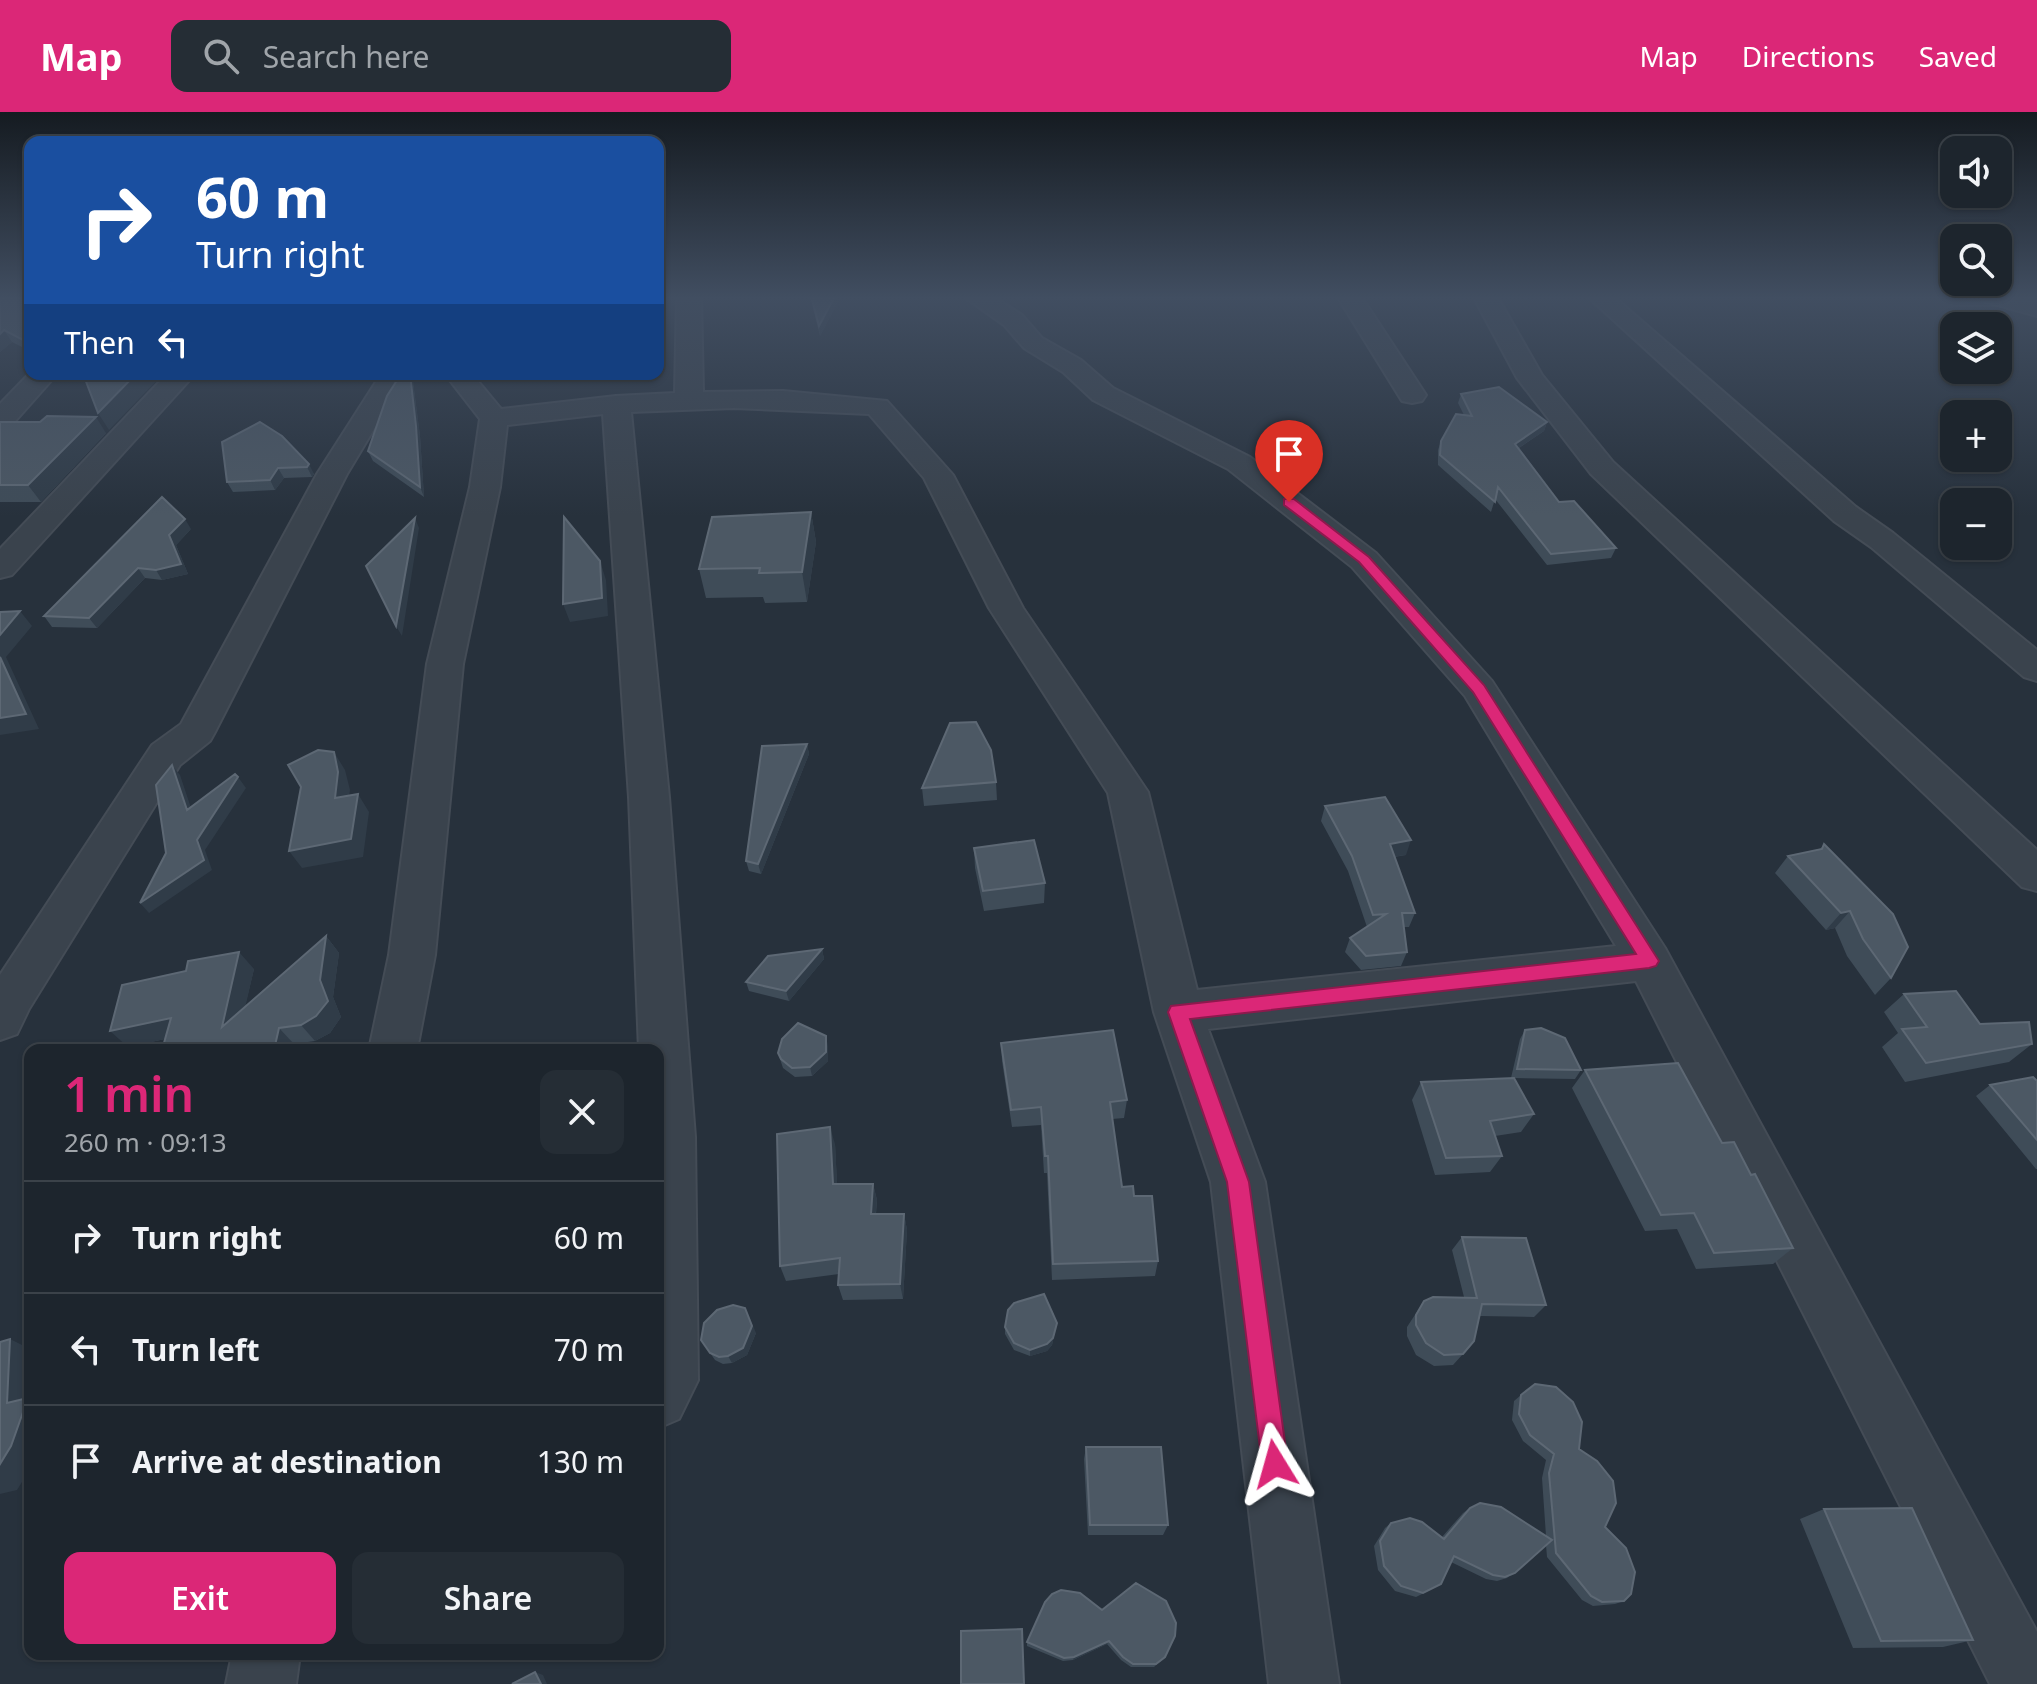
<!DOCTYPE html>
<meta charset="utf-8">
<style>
body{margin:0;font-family:"Noto Sans",sans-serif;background:#252d35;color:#f1f3f6;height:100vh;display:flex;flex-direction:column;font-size:30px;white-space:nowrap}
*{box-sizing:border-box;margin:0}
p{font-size:26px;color:#a0a5aa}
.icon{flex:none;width:44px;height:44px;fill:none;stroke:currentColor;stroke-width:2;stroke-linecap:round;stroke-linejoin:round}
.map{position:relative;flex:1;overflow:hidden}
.drawer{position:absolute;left:24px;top:932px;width:640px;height:616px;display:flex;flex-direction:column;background:#1d252d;border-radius:16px;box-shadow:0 2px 6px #0004,0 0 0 2px #3b4249}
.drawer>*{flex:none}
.hud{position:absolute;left:24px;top:24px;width:640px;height:244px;border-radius:16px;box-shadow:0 2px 6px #0004,0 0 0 2px #3b4249;background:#1a4fa0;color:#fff;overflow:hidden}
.fabs{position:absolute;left:1940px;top:24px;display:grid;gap:16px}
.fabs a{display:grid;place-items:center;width:72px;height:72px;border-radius:16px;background:#1d252d;box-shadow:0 2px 6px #0004,0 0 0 2px #3b4249;font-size:40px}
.pin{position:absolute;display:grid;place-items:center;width:68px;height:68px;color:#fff;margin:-82px -34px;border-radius:50% 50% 50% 0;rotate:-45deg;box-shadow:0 0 8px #0007}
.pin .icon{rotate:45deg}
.me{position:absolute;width:88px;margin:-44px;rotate:352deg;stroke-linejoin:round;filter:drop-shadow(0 0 6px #0008)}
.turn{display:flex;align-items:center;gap:28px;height:168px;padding:0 40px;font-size:36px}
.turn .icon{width:104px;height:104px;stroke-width:2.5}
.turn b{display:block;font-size:56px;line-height:68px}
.then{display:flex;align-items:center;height:76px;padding:0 40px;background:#0003;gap:16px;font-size:30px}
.round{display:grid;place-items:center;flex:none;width:84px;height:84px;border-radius:16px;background:#252d35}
.headline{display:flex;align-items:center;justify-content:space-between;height:136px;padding:0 40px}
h1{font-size:48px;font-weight:600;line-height:60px;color:#db2777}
.cta{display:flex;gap:16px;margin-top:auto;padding:16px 40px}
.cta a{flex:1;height:92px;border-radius:16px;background:#db2777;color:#fff;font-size:32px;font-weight:600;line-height:92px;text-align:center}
.cta a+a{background:#252d35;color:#f1f3f6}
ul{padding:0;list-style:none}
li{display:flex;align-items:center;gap:24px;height:112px;padding:0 40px;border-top:2px solid #3b4249}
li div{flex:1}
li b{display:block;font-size:30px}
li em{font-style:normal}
header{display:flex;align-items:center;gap:48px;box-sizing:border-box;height:112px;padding:0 40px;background:#db2777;color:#fff}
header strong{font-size:38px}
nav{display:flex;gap:44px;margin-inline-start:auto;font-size:28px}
.search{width:560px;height:72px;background:#252d35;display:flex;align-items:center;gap:20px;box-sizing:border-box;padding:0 28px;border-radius:16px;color:#a0a5aa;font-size:30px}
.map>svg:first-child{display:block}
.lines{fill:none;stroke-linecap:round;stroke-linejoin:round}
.minor-casing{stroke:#444c56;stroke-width:4}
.minor{fill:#3a434d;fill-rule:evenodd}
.wall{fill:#3f4c58}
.shaded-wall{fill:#303c48}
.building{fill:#4c5864;stroke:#5d6874;stroke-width:2}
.route{fill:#db2777;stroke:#8e194d;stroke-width:2}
</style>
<header>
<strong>Map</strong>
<div class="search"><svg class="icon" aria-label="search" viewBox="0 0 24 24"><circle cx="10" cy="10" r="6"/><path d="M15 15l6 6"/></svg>Search here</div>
<nav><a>Map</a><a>Directions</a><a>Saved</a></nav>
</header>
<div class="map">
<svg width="2037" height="1572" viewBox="0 0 2037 1572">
<rect width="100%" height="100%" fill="#27313c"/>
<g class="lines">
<defs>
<path id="minor" d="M677 184H701L703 280 783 279 887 289 953 363 1023 496 1148 680 1197 878 1616 834 1465 584 1352 455 1228 357 1093 288 1063 260 1024 236 1004 213 963 184H992L1022 203 1042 226 1081 248 1113 276 1250 345 1376 441 1492 569 1665 836 2037 1520V1572H1990L1636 869 1208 917 1265 1070 1339 1572H1269L1211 1070 1154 900 1108 681 989 496 924 366 869 302 734 296 631 300 669 685 695 1025 698 1268 679 1307 658 1316V938H639L629 685 603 302 507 313 500 375 463 552 435 843 417 938H369L389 843 427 552 470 375 480 307 445 262H472L501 297 616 284 675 281Z
M1337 184H1361L1426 283 1422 289 1412 291 1402 289Z
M1473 184H1497L1542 263 1613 350 2037 738V779L2022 775 1591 362 1517 266Z
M1587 184H1613L1856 395 1893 421 2037 538V569L2024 565 1871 435 1834 409Z
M1980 184H2018L2037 189V204L1983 189Z
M30 261 57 262 10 315 0 318V292Z
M167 262H195L12 463 0 466V437Z
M381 262H407L347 362 215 620 210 629 180 653 29 897 17 922 0 928V863L152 633 181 612 317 362Z
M232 1542H300L296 1572H226Z"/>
</defs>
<use href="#minor" class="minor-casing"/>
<use href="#minor" class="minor"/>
</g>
<path class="wall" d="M0 184H30V239L12 230 0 240Z
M810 184H841L820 224Z
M401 262H412L420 324 424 385 373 349 368 339Z
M1461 282 1547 310 1544 319 1519 336 1559 390 1616 436 1611 446 1547 453 1495 387 1491 400 1438 353V338L1441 329 1464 303 1458 291Z
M0 310 106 321 41 390H0Z
M282 324 314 362 312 365 284 366 275 378 233 380 227 370Z
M811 400 816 430 807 490 765 491 763 485 706 486 699 457Z
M191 417 176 433 188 462 162 468 145 466 97 516 52 515 44 504Z
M807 632 809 642 761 762 749 759 746 749Z
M996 670 997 688 924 694 922 676Z
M1325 694 1406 743 1394 745 1415 801 1409 815H1404L1407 840 1401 854 1361 858 1345 840 1350 826 1367 815 1348 759 1321 709Z
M1824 732 1891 866 1875 883 1847 844 1835 816 1826 818 1775 761 1788 744 1820 737Z
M974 736 1045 771 1044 791 984 799 975 756Z
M326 824 339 841 333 885 341 905 330 921 315 929 294 932 292 938H162L165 927 128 935 186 859 254 857 245 894Z
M822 837 824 847 789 889 749 879 746 870Z
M1904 882 1980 912 2032 932 2009 950 1905 970 1882 935 1898 921 1884 900Z
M1525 918 1581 958 1575 967 1514 966 1534 1002 1521 1020 1495 1024 1502 1044 1490 1060 1435 1063 1412 988 1421 970 1511 966 1520 927Z
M1001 931 1127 988 1124 1006 1112 1007 1122 1075 1134 1084 1158 1149 1155 1164 1052 1168 1047 1061H1044L1041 1013 1012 1015 1002 949Z
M828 934V949L812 964 795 965 783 956 778 941Z
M1585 958 1722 1031 1793 1136 1773 1152 1696 1157 1677 1117 1645 1119 1572 976Z
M2037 969V1057H2036L1976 984 1990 973Z
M835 1032 837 1072H873L877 1088 876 1102H904L907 1118 903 1187 843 1188 838 1173 839 1162 786 1169 780 1154Z
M1462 1125 1546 1193 1534 1205 1480 1204 1463 1242 1453 1253 1434 1254 1416 1243 1407 1224V1215L1424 1189 1464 1185 1452 1138Z
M1057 1211 1052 1233 1047 1239 1030 1244 1014 1238 1005 1222V1215Z
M756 1221 747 1243 732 1251 723 1252 715 1248 701 1228Z
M1521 1283 1579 1337 1605 1415 1624 1489 1615 1492 1593 1494 1582 1488 1547 1445 1546 1433 1507 1466 1497 1469 1486 1467 1451 1450 1441 1472 1434 1476 1416 1485 1395 1479 1378 1458 1374 1434 1385 1416 1391 1411 1442 1425 1463 1401 1470 1396 1546 1424 1542 1366 1546 1348 1523 1329 1512 1308 1514 1289Z
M1086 1335 1168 1413 1163 1423H1088L1084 1347Z
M1824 1397 1973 1528 1943 1535 1853 1536 1800 1407Z
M1052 1482 1165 1545 1154 1555H1131L1121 1548 1107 1532 1073 1548 1063 1549 1027 1534V1530Z"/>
<path class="shaded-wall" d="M835 184H841L820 224 819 214Z
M4 218 12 230 0 240V222Z
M136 262 162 263 109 318 98 301Z
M410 262H412L420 324 424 385 420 375Z
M96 305 106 321 41 390 28 373Z
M1547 310 1544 319 1511 341 1515 332Z
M309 352 314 362 312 365 307 355Z
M278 356 284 366 275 378 270 368Z
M811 400 816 430 807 490 802 460Z
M415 406 419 416 402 524 396 514Z
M185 407 191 417 176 433 188 462 162 468 156 458 169 423Z
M600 449 606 468 608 504 570 510 563 492Z
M138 456 145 466 97 516 89 506Z
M20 499 32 514 6 545 39 617 0 623V523Z
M807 632 809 642 761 762 758 752Z
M334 640 345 658 350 678 346 704 335 686Z
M172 653 180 663 195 708 187 698Z
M238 665 246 676 205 738 212 758 149 801 140 791 197 728Z
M358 682 369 700 363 745 302 756 289 739Z
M1411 728 1406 743 1384 746 1390 732Z
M1850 799 1835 816 1826 818 1841 801Z
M326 824 339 841 333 885 341 905 330 921 315 929 301 913 320 868Z
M822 837 824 847 789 889 786 879Z
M239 840 254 857 237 931 222 915Z
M171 906 188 922 128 935 110 919Z
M279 916 294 932 292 938H274Z
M826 924 828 934V949L812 964 810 955Z
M830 1015 835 1032 838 1088 833 1072Z
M873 1072 877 1088 874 1118 871 1102Z
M904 1102 907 1118 903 1187 900 1172Z
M749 1204 756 1221 747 1243 732 1251 728 1244Z
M1057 1211 1052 1233 1047 1239 1030 1244V1238Z
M10 1227 30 1237V1357L17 1378 0 1382V1352L7 1291Z
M1109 1529 1107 1532 1073 1548 1074 1545Z
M535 1560 543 1563 547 1572H541Z"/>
<path class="building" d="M0 184H30V228L25 229 4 218 0 222Z
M811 184H835L819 214Z
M102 262H136L98 301 85 267Z
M401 262H410L416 314 420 375 368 339 387 284Z
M1499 275 1547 310 1515 332 1559 390 1574 389 1616 436 1551 442 1498 375 1495 390 1440 343 1441 329 1456 302 1472 304 1461 282Z
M47 304 96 305 28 373H0V310H40Z
M260 310 282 324 309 352 307 355 278 356 270 368 227 370 222 330Z
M162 385 185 407 169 423 181 452 156 458 138 456 89 506 44 504Z
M811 400 802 460 759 461 760 456 699 457 712 405Z
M564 405 600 449 602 486 563 492Z
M415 406 396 514 366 454Z
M20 499 0 523V500Z
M0 545 26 602 0 606Z
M976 610 991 638 996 670 922 676 950 611Z
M807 632 758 752 746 749 762 634Z
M318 638 334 640 338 660 335 686 358 682 351 727 289 739 301 675 288 653Z
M172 653 187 698 235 662 238 665 197 728 204 748 140 791 166 741 156 673Z
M1385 685 1411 728 1390 732 1415 801H1402L1407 840 1366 844 1350 826 1386 802 1373 803 1352 744 1325 694Z
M1034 728 1045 771 983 779 974 736Z
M1824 732 1893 802 1908 835 1891 866 1863 827 1850 799 1841 801 1788 744 1822 737Z
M326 824 320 868 328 889 316 904 301 913 279 916 274 938H162L171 906 110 919 122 873 186 859 188 849 239 840 222 915Z
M822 837 786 879 746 870 768 844Z
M1956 879 1980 912 2029 910 2032 932 1926 951 1902 917 1927 915 1904 882Z
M798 911 826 924V940L810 955 792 956 781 947 778 941 782 927Z
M1541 916 1565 926 1581 958 1517 957 1525 918Z
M1113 918 1127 988 1110 990 1122 1075 1133 1074 1134 1084H1152L1158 1149 1053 1152 1048 1044H1045L1041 995 1011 998 1001 931Z
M1678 951 1722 1031 1734 1030 1751 1063 1755 1062 1793 1136 1714 1141 1694 1101 1661 1103 1585 958Z
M2033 965 2037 969V1028L1990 973Z
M1514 966 1534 1002 1490 1009 1502 1044 1446 1046 1421 970Z
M830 1015 833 1072H873L871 1102H904L900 1172 838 1173 840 1146 780 1154 777 1022Z
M1462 1125 1526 1126 1546 1193 1482 1192 1474 1229 1463 1242 1444 1243 1426 1231 1416 1213V1203L1424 1189 1433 1185 1477 1186Z
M1044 1182 1057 1211 1053 1226 1047 1232 1030 1238 1014 1231 1005 1215 1008 1198 1014 1191Z
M733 1193 745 1196 752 1214 743 1236 728 1244 719 1245 710 1241 701 1228 704 1211 717 1198Z
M10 1227 7 1291 28 1286 11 1334 0 1352V1230Z
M1535 1272 1556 1275 1573 1290 1582 1310 1579 1337 1597 1349 1613 1369 1616 1391 1605 1415 1626 1436 1635 1460 1631 1482 1624 1489 1602 1490 1591 1484 1556 1441 1549 1361 1554 1342 1530 1323 1519 1302 1521 1283Z
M1086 1335H1161L1168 1413H1090Z
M1480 1391 1501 1395 1552 1428 1515 1461 1505 1465 1493 1463 1454 1444 1441 1472 1423 1481 1401 1474 1384 1454 1380 1429 1391 1411 1410 1406 1422 1410 1444 1427 1470 1396Z
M1912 1396 1973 1528 1881 1529 1824 1397Z
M1136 1471 1166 1489 1176 1511 1175 1524 1165 1545 1156 1552H1133L1123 1545 1109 1529 1074 1545 1064 1546 1027 1530 1045 1490 1052 1482 1061 1478 1080 1481 1102 1498Z
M1022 1517 1024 1572H961V1519Z
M535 1560 541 1572H512Z"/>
<linearGradient id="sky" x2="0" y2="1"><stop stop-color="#151b21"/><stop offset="0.46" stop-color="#414e61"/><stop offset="1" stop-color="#414e61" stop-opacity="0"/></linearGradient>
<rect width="2037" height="404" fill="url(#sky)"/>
<path class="route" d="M1284 387H1294L1369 445 1484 573 1659 849 1656 854 1649 856 1190 907 1249 1070 1288 1352 1284 1362 1275 1365 1266 1362 1262 1352 1227 1070 1168 900 1171 894 1636 842 1473 580 1359 450 1284 393Z"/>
</svg>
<div class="fabs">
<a><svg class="icon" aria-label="sound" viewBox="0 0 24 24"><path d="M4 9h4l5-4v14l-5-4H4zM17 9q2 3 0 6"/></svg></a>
<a><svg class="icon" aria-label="search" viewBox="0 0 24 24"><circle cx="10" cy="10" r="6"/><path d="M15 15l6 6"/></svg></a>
<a><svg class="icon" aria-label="layers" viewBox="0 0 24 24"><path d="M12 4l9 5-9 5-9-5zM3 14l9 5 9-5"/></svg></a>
<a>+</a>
<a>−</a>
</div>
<div class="pin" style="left:1289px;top:390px;background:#d93025"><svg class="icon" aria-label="arrive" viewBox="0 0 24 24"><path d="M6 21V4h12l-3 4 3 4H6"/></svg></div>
<svg class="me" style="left:1275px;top:1352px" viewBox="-20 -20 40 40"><path d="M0-17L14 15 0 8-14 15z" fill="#db2777" stroke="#fff" stroke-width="4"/></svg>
<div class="hud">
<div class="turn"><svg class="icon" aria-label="right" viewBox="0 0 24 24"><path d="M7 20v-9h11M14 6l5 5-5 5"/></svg><div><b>60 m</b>Turn right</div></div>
<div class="then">Then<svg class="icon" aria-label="left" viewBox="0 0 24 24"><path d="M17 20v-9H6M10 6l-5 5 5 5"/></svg></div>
</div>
<section class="drawer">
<div class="headline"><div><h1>1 min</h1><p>260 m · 09:13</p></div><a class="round"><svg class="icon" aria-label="close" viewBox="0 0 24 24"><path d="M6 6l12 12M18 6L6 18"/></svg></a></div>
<ul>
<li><svg class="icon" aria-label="right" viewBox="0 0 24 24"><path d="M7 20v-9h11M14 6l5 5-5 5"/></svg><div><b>Turn right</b></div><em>60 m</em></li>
<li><svg class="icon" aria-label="left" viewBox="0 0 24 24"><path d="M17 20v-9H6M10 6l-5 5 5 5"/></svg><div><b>Turn left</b></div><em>70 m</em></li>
<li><svg class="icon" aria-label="arrive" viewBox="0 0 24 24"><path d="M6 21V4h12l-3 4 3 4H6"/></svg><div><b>Arrive at destination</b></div><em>130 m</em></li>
</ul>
<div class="cta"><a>Exit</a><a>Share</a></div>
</section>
</div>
